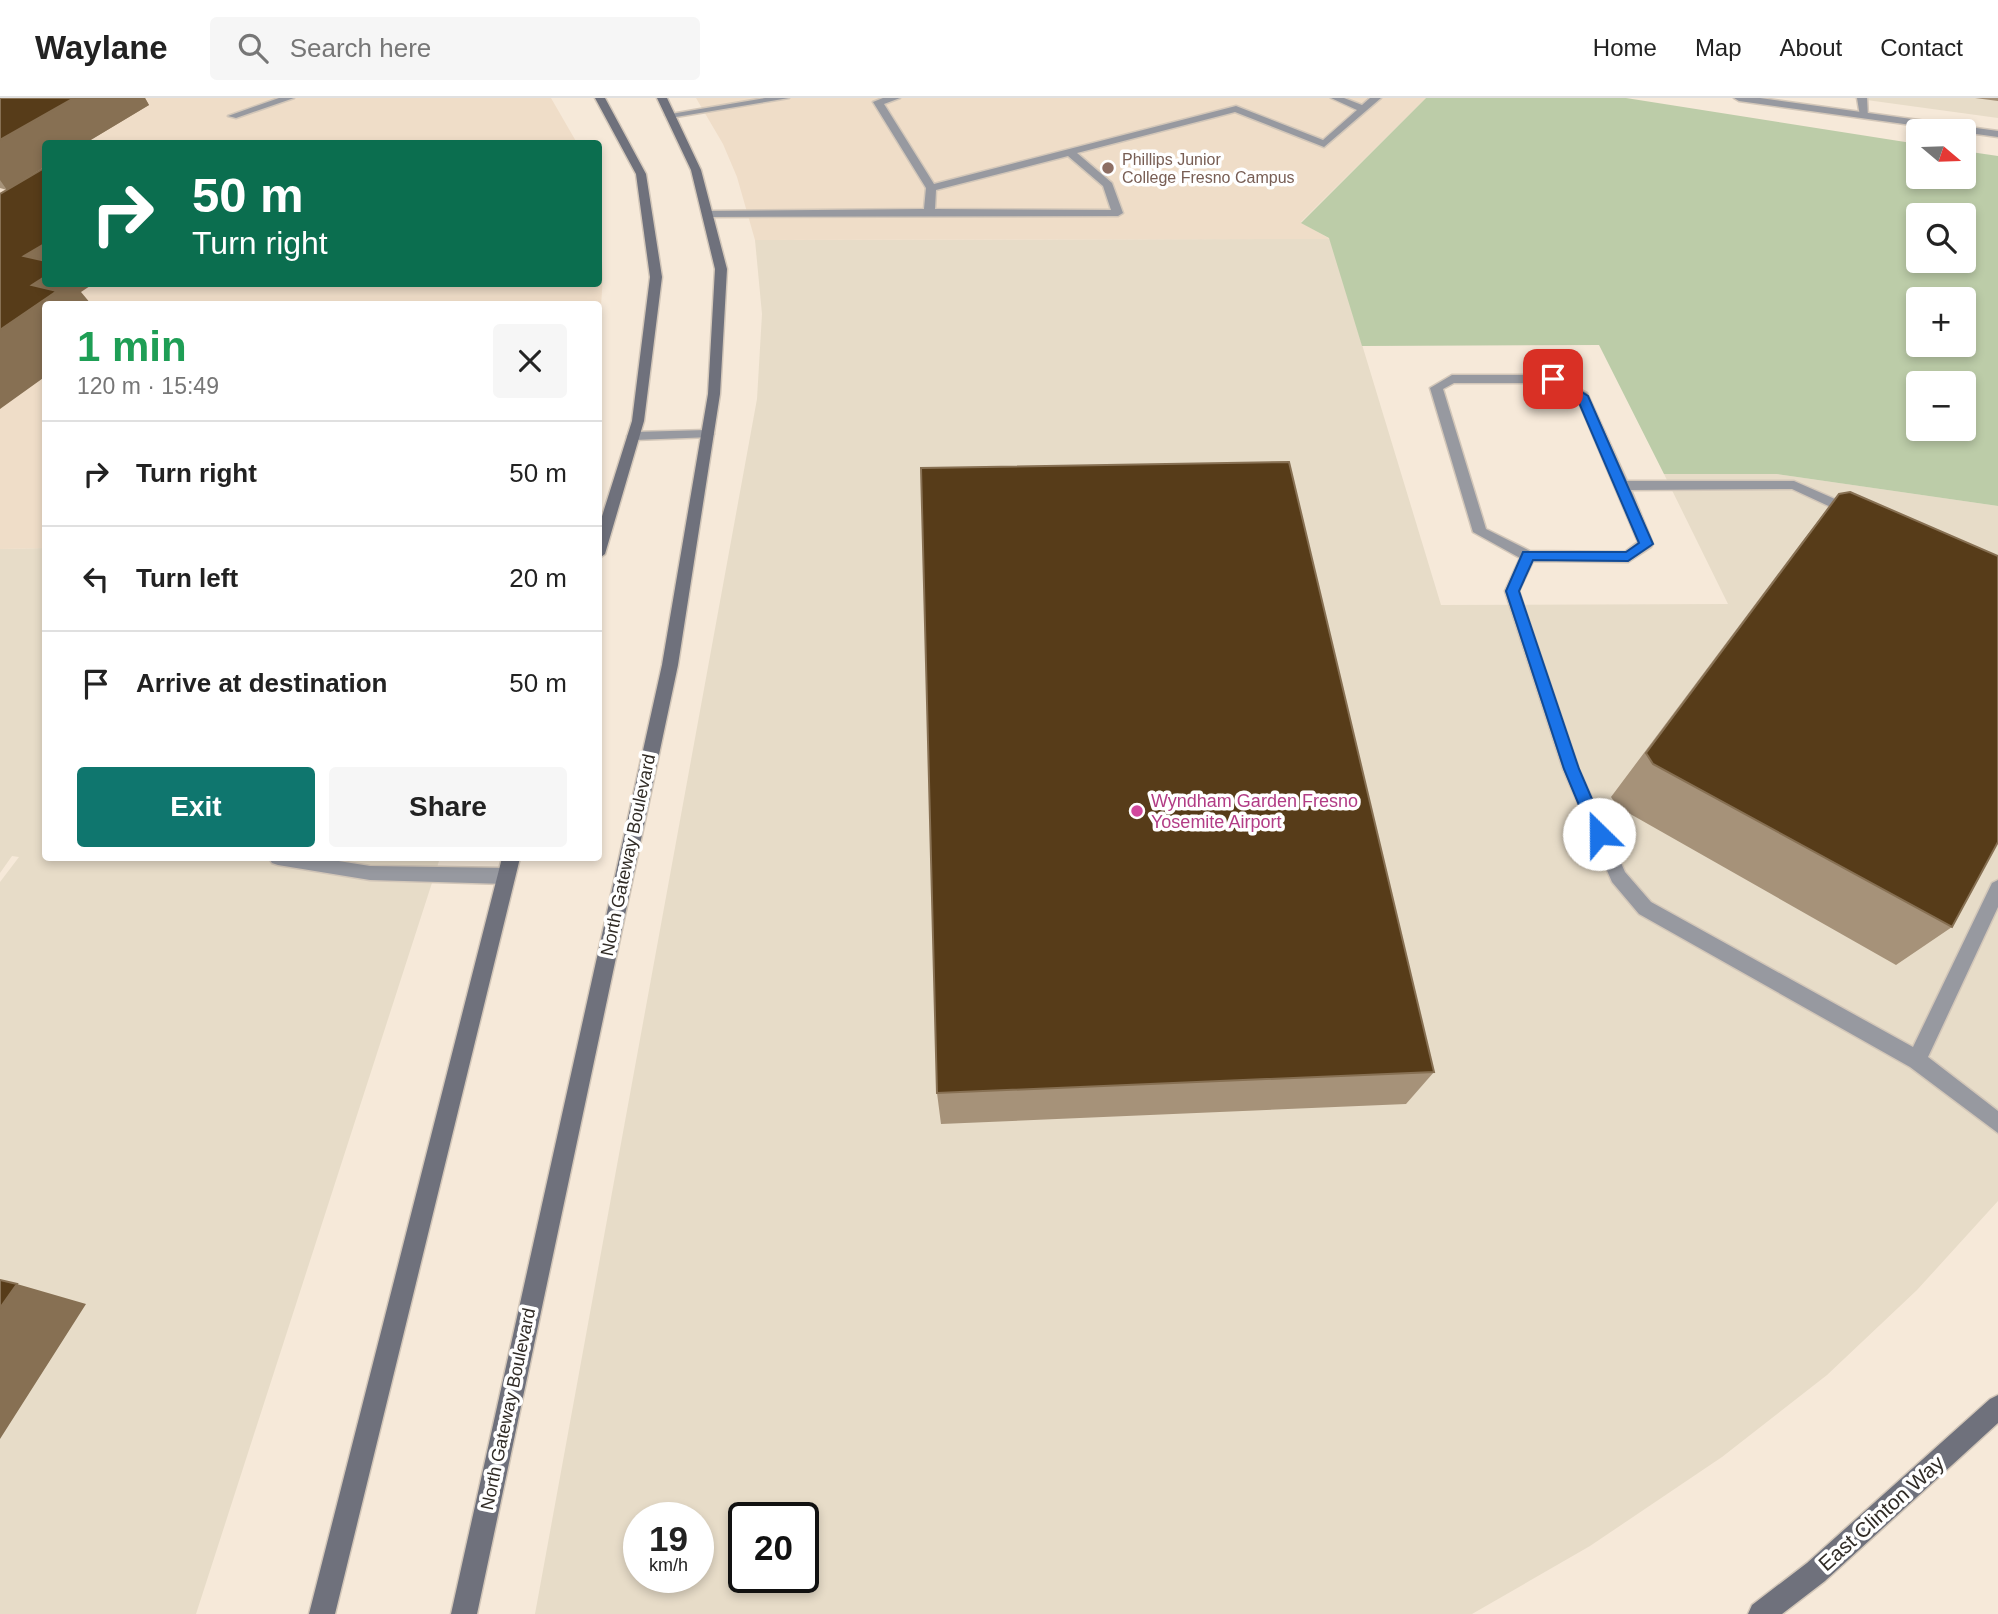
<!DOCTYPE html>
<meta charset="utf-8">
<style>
body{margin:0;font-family:Helvetica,sans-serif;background:#f6f6f6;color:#222;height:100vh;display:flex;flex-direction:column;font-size:26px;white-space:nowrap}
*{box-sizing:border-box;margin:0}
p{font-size:23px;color:#767676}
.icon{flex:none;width:38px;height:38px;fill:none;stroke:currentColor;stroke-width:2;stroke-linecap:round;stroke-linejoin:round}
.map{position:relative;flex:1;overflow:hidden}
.details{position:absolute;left:42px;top:203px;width:560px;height:560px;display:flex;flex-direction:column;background:#fff;border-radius:7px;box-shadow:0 4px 10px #0003}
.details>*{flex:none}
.guide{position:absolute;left:42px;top:42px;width:560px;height:147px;border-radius:7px;box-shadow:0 4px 10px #0003;background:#0b6e4f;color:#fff;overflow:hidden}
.needle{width:46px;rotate:109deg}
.tools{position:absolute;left:1906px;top:21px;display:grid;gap:14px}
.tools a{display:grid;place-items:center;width:70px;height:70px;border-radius:7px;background:#fff;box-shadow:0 4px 10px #0003;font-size:35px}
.speed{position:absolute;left:623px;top:1404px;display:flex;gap:14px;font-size:35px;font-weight:700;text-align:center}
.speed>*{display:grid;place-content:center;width:91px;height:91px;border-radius:50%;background:#fff;box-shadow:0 4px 10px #0003;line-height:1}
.speed small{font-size:18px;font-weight:400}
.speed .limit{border:4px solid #111;border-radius:10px;background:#fff;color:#111}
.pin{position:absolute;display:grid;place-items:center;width:60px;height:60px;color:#fff;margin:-30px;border-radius:14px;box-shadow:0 4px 10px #0006}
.me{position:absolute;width:77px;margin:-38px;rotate:337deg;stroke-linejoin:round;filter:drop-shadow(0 0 5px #0008)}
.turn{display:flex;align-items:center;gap:24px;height:147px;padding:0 35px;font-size:32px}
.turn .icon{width:91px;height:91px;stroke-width:2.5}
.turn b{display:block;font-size:49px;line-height:60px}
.round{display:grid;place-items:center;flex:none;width:74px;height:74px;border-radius:7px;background:#f6f6f6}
.head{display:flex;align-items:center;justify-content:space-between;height:119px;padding:0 35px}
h1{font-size:42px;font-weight:800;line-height:52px;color:#1e9e55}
.primary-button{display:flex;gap:14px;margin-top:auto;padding:14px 35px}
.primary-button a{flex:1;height:80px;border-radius:7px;background:#0f766e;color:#fff;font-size:28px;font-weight:800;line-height:80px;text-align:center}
.primary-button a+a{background:#f6f6f6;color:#222}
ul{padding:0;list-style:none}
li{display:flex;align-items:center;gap:21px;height:105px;padding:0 35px;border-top:2px solid #e0e0e0}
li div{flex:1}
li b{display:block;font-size:26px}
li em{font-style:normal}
header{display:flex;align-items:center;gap:42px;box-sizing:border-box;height:98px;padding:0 35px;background:#fff;border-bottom:2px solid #e0e0e0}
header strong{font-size:33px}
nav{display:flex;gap:38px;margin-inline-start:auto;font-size:24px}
.search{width:490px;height:63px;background:#f6f6f6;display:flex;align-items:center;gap:18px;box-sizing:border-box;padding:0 24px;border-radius:7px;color:#767676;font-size:26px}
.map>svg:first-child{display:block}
.commercial{fill:#e7dcc8;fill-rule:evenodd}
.built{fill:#efddc8}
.green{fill:#bccca8;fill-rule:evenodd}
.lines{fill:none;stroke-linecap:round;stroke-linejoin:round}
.service-casing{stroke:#d3c7b9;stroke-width:3}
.minor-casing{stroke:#d3c7b9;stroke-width:3}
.tertiary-casing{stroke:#d3c7b9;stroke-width:3}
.secondary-casing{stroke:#d3c7b9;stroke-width:3}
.service{fill:#9799a0;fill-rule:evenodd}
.minor{fill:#9799a0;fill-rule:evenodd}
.tertiary{fill:#9799a0;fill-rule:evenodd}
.secondary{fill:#6f717c;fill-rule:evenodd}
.wall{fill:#a69279}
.shaded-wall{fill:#877053}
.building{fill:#573c19;stroke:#877053;stroke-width:2}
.route{fill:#1a73e8;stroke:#114b97;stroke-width:2}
.education-dot{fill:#8d6e63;stroke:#fff;stroke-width:2.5}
.hotel-dot{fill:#d1479c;stroke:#fff;stroke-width:2.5}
.labels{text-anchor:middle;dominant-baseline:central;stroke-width:7;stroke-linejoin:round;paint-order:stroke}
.far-education-label{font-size:16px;fill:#785e54;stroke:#fff;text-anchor:start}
.hotel-label{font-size:18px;fill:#b23c85;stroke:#fff;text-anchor:start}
.street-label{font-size:18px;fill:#312c26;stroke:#fff}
.near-street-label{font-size:21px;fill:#312c26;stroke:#fff}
</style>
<header>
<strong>Waylane</strong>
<div class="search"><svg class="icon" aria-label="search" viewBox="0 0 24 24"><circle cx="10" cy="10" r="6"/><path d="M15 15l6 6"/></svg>Search here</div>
<nav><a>Home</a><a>Map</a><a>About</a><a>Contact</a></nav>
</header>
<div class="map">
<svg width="1998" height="1516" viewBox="0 0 1998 1516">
<rect width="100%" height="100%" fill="#f6e9d9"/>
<path class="commercial" d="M1852 0H1998V20Z
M1330 141 1441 507 1728 506 1664 376H1777L1998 408V1103L1917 1192 1827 1277 1722 1359 1590 1448 1472 1516H535L757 301 762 216 755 142ZM639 1419H698V1479H639ZM744 1419H803V1479H744Z
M45 450 46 760H440L196 1516H0V784L19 759 12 758 0 775V451Z"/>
<path class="built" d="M0 0H551L577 45 46 46V186H598L599 122 603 177 599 239 598 206H46L45 450 0 451Z
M696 0H1426L1301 124 1330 141 755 142 737 79 723 46Z"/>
<path class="green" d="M1426 0H1626L1918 46V79H1964V53L1998 58V408L1777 376H1664L1599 247 1362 248 1329 140 1301 125ZM1918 117H1964V163H1918ZM1964 201V247H1918V201ZM1918 285H1964V331H1918Z"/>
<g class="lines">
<defs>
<path id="service" d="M279 0H294L236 20 228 18Z
M765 0H789L670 20 665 17Z
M883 0H900L884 6 934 86 1236 8 1323 42 1357 12 1331 0H1344L1362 7 1370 0H1381L1324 49 1235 14 1077 55 1112 85 1123 115 1118 118 708 119 703 116 708 113 924 111 926 90 873 4ZM1068 58 1103 88 1111 112 935 111 936 92Z
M1857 0H1867L1868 20 1860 18Z
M1452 277H1553L1587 295 1627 383H1794L1860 412V418H1850L1792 391 1631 392 1653 446 1651 449 1628 464 1533 463 1519 493 1579 671 1625 774 1651 804 1913 949 1992 785 1998 782V809L1928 959 1998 1013V1035L1910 969 1639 816 1612 784 1563 671 1505 493 1520 460 1473 434 1430 290ZM1454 285H1550L1577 300 1638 444 1625 454 1530 453 1486 431 1443 291Z
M269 760H320L370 768 506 770 512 773 515 778 512 783 506 786 370 782 278 767 272 765Z"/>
<path id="minor" d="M1734 0H1760L1998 33V39L1739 3Z"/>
<path id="tertiary" d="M707 332 714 336 712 339 634 342 627 338 634 334Z"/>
<path id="secondary" d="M595 0H605L646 76 662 179 644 323 605 456 598 461V431L632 323 650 179 636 76Z
M657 0H667L701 72 727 171 720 296 678 567 477 1516H451L662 567 708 296 715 171 691 72Z
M502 760H520L335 1516H309Z
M1998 1297V1325L1825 1483 1782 1516H1748L1752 1507 1807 1465 1990 1301Z"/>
</defs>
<use href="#service" class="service-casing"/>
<use href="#minor" class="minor-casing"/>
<use href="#tertiary" class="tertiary-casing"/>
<use href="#secondary" class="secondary-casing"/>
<use href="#service" class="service"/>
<use href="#minor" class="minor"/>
<use href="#tertiary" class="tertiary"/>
<use href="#secondary" class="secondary"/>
</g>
<path class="wall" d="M0 0H145L149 7 84 46H46L7 92 0 90Z
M1975 0H1998V3Z
M1839 396 1952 829 1896 867 1618 709 1611 699 1801 445Z
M1434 974 1406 1006 941 1026 937 995Z"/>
<path class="shaded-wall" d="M74 0H145L149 7 84 46H46V68L7 92 0 82V42Z
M46 145V186H93L81 194 91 206H46V278L0 311V232L24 158Z
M17 1186 86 1206 0 1341V1210Z"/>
<path class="building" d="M0 0H74L0 42Z
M46 69V145L24 158 46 163V178L32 187 57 193 0 232V96Z
M1289 364 1434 974 937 995 921 370Z
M1850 394 1998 458V744L1952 829 1653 666 1646 655 1839 396Z
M0 1182 17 1186 0 1210Z"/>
<path class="route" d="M1549 279H1557L1588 298 1653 446 1628 463 1533 462 1519 493 1579 671 1607 736 1599 742 1591 736 1564 671 1506 493 1523 454H1626L1639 445 1577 300 1549 284Z"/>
<circle class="education-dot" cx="1108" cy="70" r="7"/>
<circle class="hotel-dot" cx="1137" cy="713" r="7"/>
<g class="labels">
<g class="far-education-label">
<text x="1122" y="61">Phillips Junior<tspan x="1122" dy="18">College Fresno Campus</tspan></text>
</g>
<g class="hotel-label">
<text x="1151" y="703">Wyndham Garden Fresno<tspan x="1151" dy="21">Yosemite Airport</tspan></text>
</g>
<g class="street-label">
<text transform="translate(628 757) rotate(-78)">North Gateway Boulevard</text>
<text transform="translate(508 1311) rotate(-78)">North Gateway Boulevard</text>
</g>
<g class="near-street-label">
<text transform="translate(1881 1415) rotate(-42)">East Clinton Way</text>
</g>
</g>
</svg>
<div class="tools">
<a><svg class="needle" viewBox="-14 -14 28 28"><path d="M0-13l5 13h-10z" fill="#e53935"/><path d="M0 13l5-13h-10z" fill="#767676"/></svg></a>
<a><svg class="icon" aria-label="search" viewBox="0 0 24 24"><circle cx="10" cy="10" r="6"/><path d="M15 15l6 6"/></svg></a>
<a>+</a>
<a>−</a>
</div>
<div class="speed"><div>19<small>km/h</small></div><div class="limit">20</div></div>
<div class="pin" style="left:1553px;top:281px;background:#d93025"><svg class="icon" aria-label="arrive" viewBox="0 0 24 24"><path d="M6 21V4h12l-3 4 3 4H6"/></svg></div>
<svg class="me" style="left:1599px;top:736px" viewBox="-20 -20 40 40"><circle r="19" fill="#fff"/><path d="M0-13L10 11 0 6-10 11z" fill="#1a73e8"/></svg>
<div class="guide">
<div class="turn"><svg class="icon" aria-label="right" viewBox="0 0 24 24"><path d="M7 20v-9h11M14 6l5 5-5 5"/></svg><div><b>50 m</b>Turn right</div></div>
</div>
<section class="details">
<div class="head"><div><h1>1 min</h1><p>120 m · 15:49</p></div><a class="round"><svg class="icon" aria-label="close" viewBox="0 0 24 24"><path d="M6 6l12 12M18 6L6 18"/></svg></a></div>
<ul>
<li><svg class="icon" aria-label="right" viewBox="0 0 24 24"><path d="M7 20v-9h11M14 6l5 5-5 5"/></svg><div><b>Turn right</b></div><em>50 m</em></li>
<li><svg class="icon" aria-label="left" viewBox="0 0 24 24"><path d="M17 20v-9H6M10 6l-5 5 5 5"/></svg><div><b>Turn left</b></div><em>20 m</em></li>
<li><svg class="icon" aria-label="arrive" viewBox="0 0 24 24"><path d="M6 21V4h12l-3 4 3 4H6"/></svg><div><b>Arrive at destination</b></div><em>50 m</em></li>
</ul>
<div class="primary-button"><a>Exit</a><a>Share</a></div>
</section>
</div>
